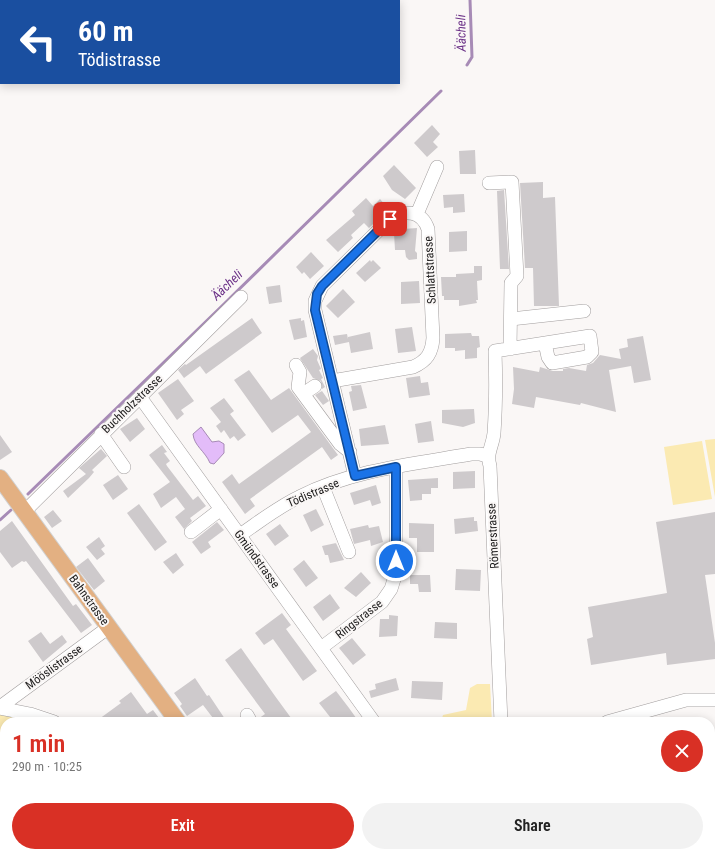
<!DOCTYPE html>
<meta charset="utf-8">
<style>
body{margin:0;font-family:"Roboto Condensed",sans-serif;background:#f2f2f2;color:#222;height:100vh;display:flex;flex-direction:column;font-size:15px;white-space:nowrap}
*{box-sizing:border-box;margin:0}
p{font-size:13px;color:#767676}
.icon{flex:none;width:22px;height:22px;fill:none;stroke:currentColor;stroke-width:2;stroke-linecap:round;stroke-linejoin:round}
.map{position:relative;flex:1;overflow:hidden}
.details{position:absolute;left:0px;top:717px;width:715px;height:140px;display:flex;flex-direction:column;background:#fff;border-radius:16px 16px 0 0;box-shadow:0 2px 10px #0003}
.details>*{flex:none}
.top-card{position:absolute;left:0px;top:0px;width:400px;height:84px;box-shadow:0 2px 10px #0003;background:#1a4fa0;color:#fff;overflow:hidden}
.pin{position:absolute;display:grid;place-items:center;width:34px;height:34px;color:#fff;margin:-17px;border-radius:8px;box-shadow:0 2px 6px #0006}
.me{position:absolute;width:44px;margin:-22px;rotate:0deg;stroke-linejoin:round;filter:drop-shadow(0 0 3px #0008)}
.turn{display:flex;align-items:center;gap:14px;height:84px;padding:0 12px;font-size:18px}
.turn .icon{width:52px;height:52px;stroke-width:2.5}
.turn b{display:block;font-size:28px;line-height:34px}
.round{display:grid;place-items:center;flex:none;width:42px;height:42px;border-radius:21px;background:#f2f2f2}
.headline{display:flex;align-items:center;justify-content:space-between;height:68px;padding:0 12px}
h1{font-size:24px;font-weight:600;line-height:30px;color:#d93025}
.action{display:flex;gap:8px;margin-top:auto;padding:8px 12px}
.action a{flex:1;height:46px;border-radius:24px;background:#d93025;color:#fff;font-size:16px;font-weight:600;line-height:46px;text-align:center}
.action a+a{background:#f2f2f2;color:#222}
.map>svg:first-child{display:block}
.green{fill:#fbeab2}
.water{fill:#e3bcf9;stroke:#a78bb6}
.lines{fill:none;stroke-linecap:round;stroke-linejoin:round}
.stream{stroke:#a78bb6;stroke-width:3}
.building{fill:#cecacc}
.minor-casing{stroke:#a29e9e;stroke-width:14}
.major-casing{stroke:#d1d1d1;stroke-width:18}
.minor{stroke:#fff;stroke-width:13}
.major{stroke:#e3b082;stroke-width:16}
.route-casing{stroke:#114b97;stroke-width:10}
.route{stroke:#1a73e8;stroke-width:7}
.labels{text-anchor:middle;dominant-baseline:central;stroke-width:4;stroke-linejoin:round;paint-order:stroke}
.street-label{font-size:12px;fill:#1b1a1a;stroke:#faf7f6}
.water-label{font-size:13px;font-style:italic;fill:#6b3087;stroke:#faf7f6}
</style>
<div class="map">
<svg width="715" height="857" viewBox="0 0 715 857">
<rect width="100%" height="100%" fill="#faf7f6"/>
<path class="green" d="M715 439V497L705 440Z
M702 441 712 499 673 505 664 447Z
M477 684H490L492 722H441L443 715 466 710 470 688Z
M0 714 34 722H5V828L0 829Z
M183 852H217L219 857H185Z
M266 852H406L408 857H267Z"/>
<path class="water" d="M201 427 212 442 219 441 224 444V453L214 464 210 463C205 451 194 446 193 434Z"/>
<g class="lines">
<path class="stream" d="M467 65 472 57 470 0
M28 494 224 304 441 91
M0 520 11 510"/>
</g>
<path class="building" d="M432 125 440 134 433 142 438 147 427 157 414 143Z
M475 150 476 174H460L459 151Z
M394 165 416 188 405 199 392 190 383 176Z
M543 182V198L555 197 559 306H534L533 268H525L520 183Z
M504 190 509 269H500L497 191Z
M464 194 465 212 453 213V207L444 208 443 195Z
M366 198 373 206 380 199 386 206 376 215 379 218 369 228 364 223 351 235 353 238 338 252 326 240 355 215 352 211Z
M417 228 415 251 417 253V259L409 260 406 257 405 250H395L394 233H403V229Z
M467 231V251L449 252V232Z
M311 252 324 266 310 279 304 272 302 274 296 267Z
M370 260 371 262 373 260 381 268 365 282 356 273Z
M474 266H482V280L477 281 478 300H476L477 303 459 306V300H444V296H442L441 277H456V274L474 273Z
M419 281 420 303 401 304V282Z
M280 285 282 302 269 304 266 287Z
M343 289 355 302 338 318 326 306Z
M252 318 262 333 206 374 200 366 184 378 178 370 185 364 186 365Z
M301 318V321L304 320 307 337 294 340 289 320Z
M412 327 416 351 398 353 395 329Z
M370 332 373 349 351 353 349 342 335 345 333 336 347 334 348 339V337Z
M471 333 472 336H479L480 347 477 348V358L465 359V350L455 351V348H445V334Z
M643 336 651 380 634 383 631 366 609 370 616 412 581 403 580 405 536 397 534 408 512 404 514 389 513 367 539 372 540 367 553 371H563V369L569 368 586 371 587 365 593 363 600 355 621 359 619 349 628 347 627 339Z
M313 349 318 356 317 360 321 369 319 370 323 378 321 379 325 387 322 389 321 381 313 378 300 358Z
M249 370 271 400 289 388 338 455 331 460 322 447 250 499 255 506 245 514 222 482 232 474 239 484 311 432 298 415 272 433 234 380Z
M420 376 421 383 428 382 430 395 409 398 406 378Z
M178 379 194 401 181 410 184 414 177 420 158 393Z
M361 385 367 408 353 411 349 392 352 391 351 386Z
M322 391 329 401 323 405 315 395Z
M224 398 234 411 230 414 246 435 238 441 234 436 230 439 224 430 221 433 216 426 221 422 210 408Z
M474 409 475 423 463 427 442 423V410Z
M137 418 145 429 130 442 120 429Z
M431 421 434 441 418 443 415 424Z
M385 425 389 444 361 446 359 429Z
M0 435 12 452 0 460Z
M162 445 167 452 164 453 170 461 166 464 167 466 193 500 198 496 206 506 190 518 192 521 184 529 175 517 185 509 176 497 161 508 153 494 170 482 149 455Z
M101 449 107 456 92 470 94 472 89 478 87 476 89 478 68 498 63 491 86 474 79 468Z
M475 471V488L453 489V472Z
M118 475 128 489 113 500 103 485Z
M438 478V488H431V494H422V500L410 501 408 480Z
M376 485 381 503 372 506 370 500 354 505 350 493Z
M139 504 167 542 155 551 127 513Z
M316 509 324 525 311 532 303 515Z
M53 510 62 521 52 528 44 517Z
M715 512V574L705 575 715 643V659L667 665 666 653 591 665 587 639 593 637 588 607 667 593 656 522Z
M474 517V521H477L478 531 455 534 454 519Z
M12 521 73 606 76 604 92 625 81 633 26 561 24 562 22 561 12 568 0 552V531Z
M217 522 224 530 208 542 211 547 201 554 192 542Z
M409 523 434 524V552H417V538H409Z
M280 524 289 536 275 546 266 534Z
M368 525 369 528 379 526 383 542 371 546 370 540 354 544 350 529Z
M99 537 105 546 101 549 105 554 97 560 86 547Z
M335 541 344 560 330 563 328 555H325L322 546 336 543Z
M176 553 184 565 173 574 163 562Z
M88 558 105 581 94 590 76 567Z
M304 560 318 578 306 587 293 569Z
M456 569 481 570 480 591 455 590Z
M361 572 371 583 356 597 344 588Z
M410 575H430L431 592H419L418 584H410Z
M330 594 340 608 323 621 313 607Z
M282 613 291 625 286 629 317 671 303 681 273 639 264 645 255 633Z
M389 615 398 616 397 636 379 637 380 619H389Z
M435 622 457 623V639L434 638Z
M41 632 50 644 62 635 67 642 43 662 28 641Z
M352 638 366 655 353 665 339 648Z
M241 648 275 696 294 722H259L258 719 265 714 225 660Z
M195 678 207 696 209 695 227 722H216L203 705 187 716 180 706 182 704 174 693Z
M396 678 399 690 371 698 369 691 376 689 375 684Z
M412 681 443 682 442 700 411 698Z
M336 691 349 708 359 722H334L319 703Z
M131 692 147 714 153 710 162 722H95L121 703 119 701Z"/>
<g class="lines">
<defs>
<path id="minor" d="M489 183 512 182 517 276 511 283 510 349
M417 214 437 167
M511 319 584 311
M296 365 300 372 298 387 340 444 350 452
M332 381 413 367C427 361 432 353 433 338L428 229C422 211 405 209 390 219L322 286 315 301V310L355 476
M303 394 315 386
M140 397 374 722
M101 434 124 467
M323 487 349 552
M25 511 241 297
M191 532 221 509
M240 535C259 522 278 507 299 497 352 470 413 464 471 454H480L487 456
M321 648 382 602 391 589 396 573V467
M0 707 109 627
M0 708 30 714 54 722
M247 715 251 722
M501 722 490 466C486 452 493 446 494 433 496 405 496 379 495 351L590 336 592 352 587 357 552 363 548 357 545 343
M607 722 686 700H715
M600 857 604 852
M712 857 715 848"/>
<path id="major" d="M0 478 178 722
M254 852 255 857"/>
</defs>
<use href="#minor" class="minor-casing"/>
<use href="#major" class="major-casing"/>
<use href="#minor" class="minor"/>
<use href="#major" class="major"/>
</g>
<g class="lines">
<defs>
<path id="route" d="M390 219 322 286 317 294 315 310 355 476 396 467V561"/>
</defs>
<use href="#route" class="route-casing"/>
<use href="#route" class="route"/>
</g>
<g class="labels">
<g class="street-label">
<text transform="translate(430 270) rotate(-93)">Schlattstrasse</text>
<text transform="translate(132 404) rotate(-44)">Buchholzstrasse</text>
<text transform="translate(313 493) rotate(-23)">Tödistrasse</text>
<text transform="translate(493 536) rotate(-93)">Römerstrasse</text>
<text transform="translate(257 559) rotate(54)">Gmündstrasse</text>
<text transform="translate(89 600) rotate(54)">Bahnstrasse</text>
<text transform="translate(359 619) rotate(-38)">Ringstrasse</text>
<text transform="translate(54 667) rotate(-36)">Mööslistrasse</text>
</g>
<g class="water-label">
<text transform="translate(461 33) rotate(-91)">Äächeli</text>
<text transform="translate(227 285) rotate(-44)">Äächeli</text>
</g>
</g>
</svg>
<div class="pin" style="left:390px;top:219px;background:#d93025"><svg class="icon" aria-label="arrive" viewBox="0 0 24 24"><path d="M6 21V4h12l-3 4 3 4H6"/></svg></div>
<svg class="me" style="left:396px;top:561px" viewBox="-20 -20 40 40"><circle r="17" fill="#1a73e8" stroke="#fff" stroke-width="3"/><path d="M0-11L8 9 0 5-8 9z" fill="#fff"/></svg>
<div class="top-card">
<div class="turn"><svg class="icon" aria-label="left" viewBox="0 0 24 24"><path d="M17 20v-9H6M10 6l-5 5 5 5"/></svg><div><b>60 m</b>Tödistrasse</div></div>
</div>
<section class="details">
<div class="headline"><div><h1>1 min</h1><p>290 m · 10:25</p></div><a class="round" style="background:#d93025;color:#fff"><svg class="icon" aria-label="close" viewBox="0 0 24 24"><path d="M6 6l12 12M18 6L6 18"/></svg></a></div>
<div class="action"><a>Exit</a><a>Share</a></div>
</section>
</div>
